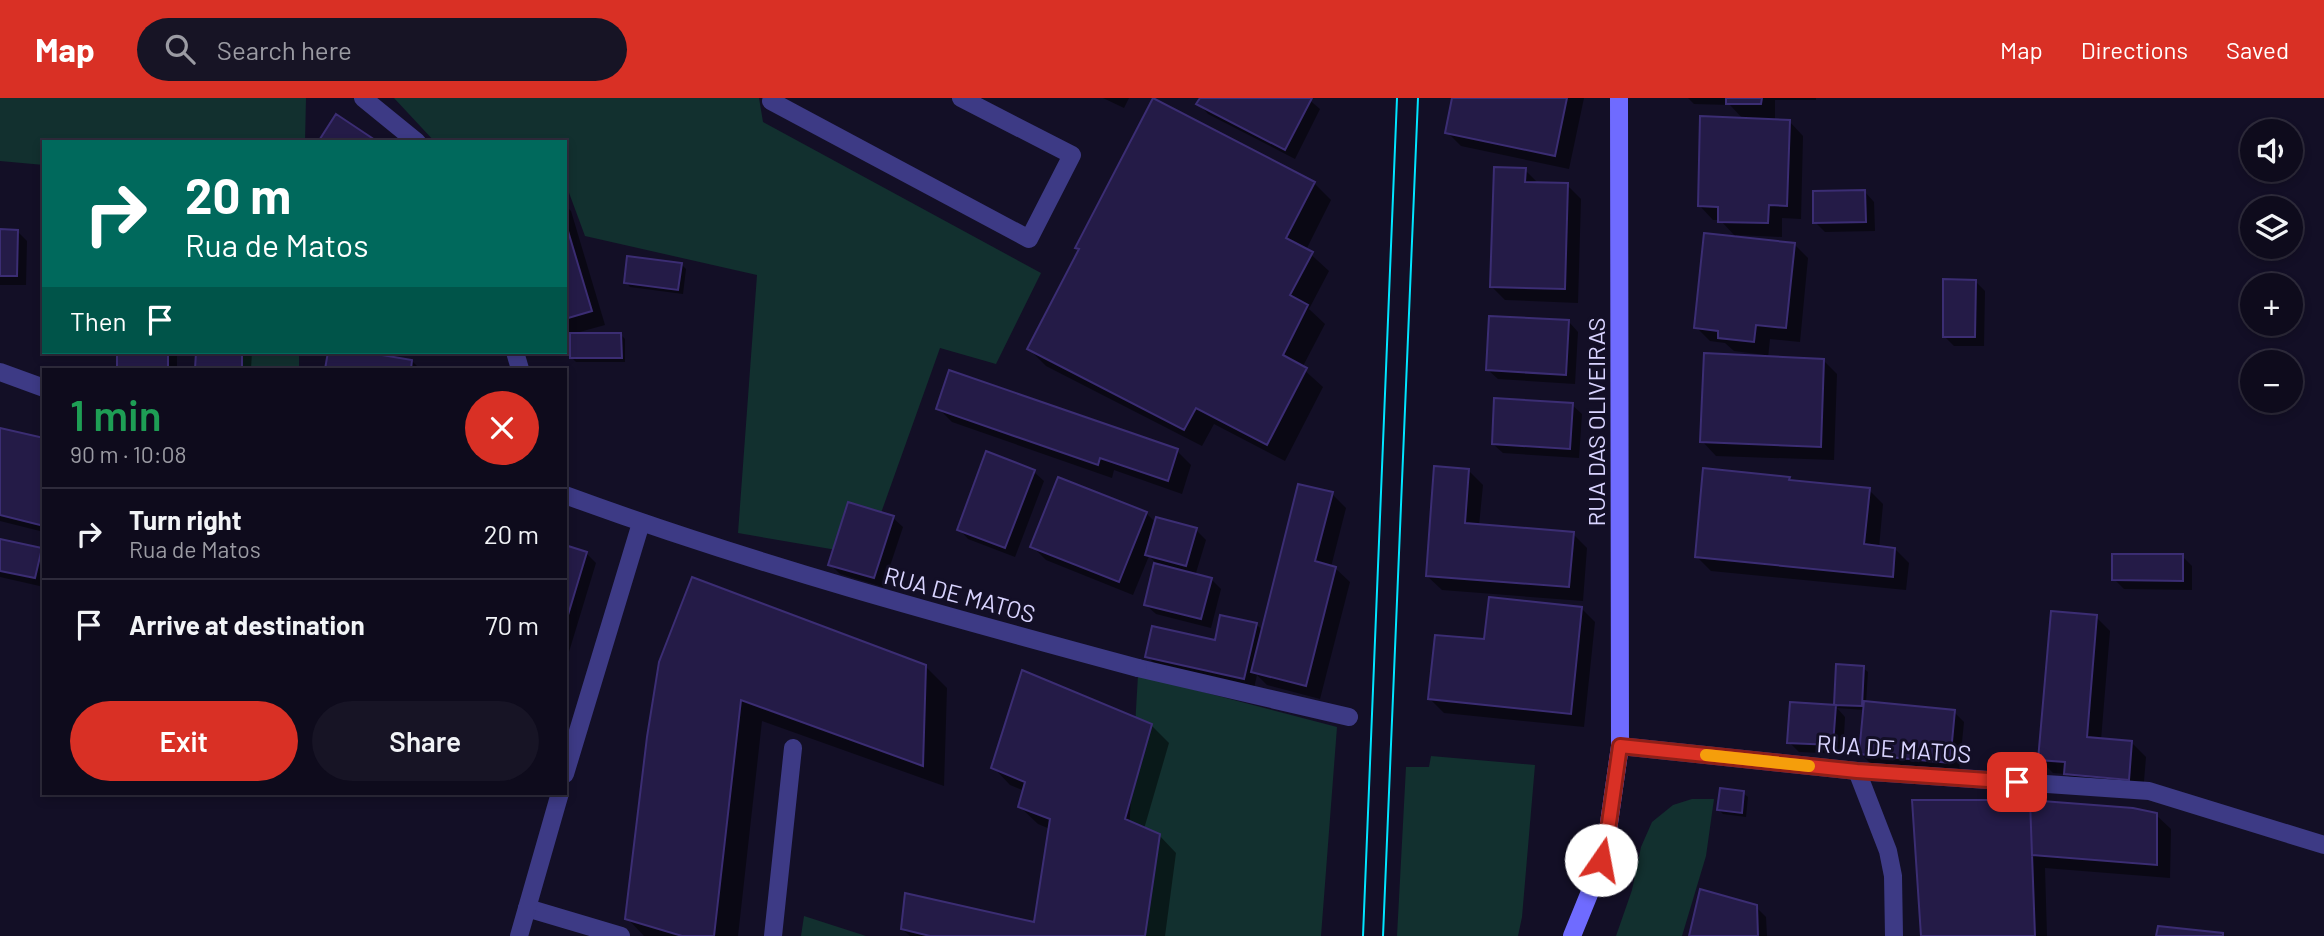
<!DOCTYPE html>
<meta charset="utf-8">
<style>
body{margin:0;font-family:Barlow,sans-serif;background:#171425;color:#f1f3f6;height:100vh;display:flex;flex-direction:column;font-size:26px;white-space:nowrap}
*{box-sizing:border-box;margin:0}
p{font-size:23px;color:#9b9ba3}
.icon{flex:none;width:38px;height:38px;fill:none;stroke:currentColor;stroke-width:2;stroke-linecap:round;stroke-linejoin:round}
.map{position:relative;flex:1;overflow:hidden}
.side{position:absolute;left:42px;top:270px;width:525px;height:427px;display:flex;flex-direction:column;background:#0e0b1c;border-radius:0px;box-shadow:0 4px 10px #0003,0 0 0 2px #2e2b3b}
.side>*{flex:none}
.top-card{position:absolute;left:42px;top:42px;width:525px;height:214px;border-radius:0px;box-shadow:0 4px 10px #0003,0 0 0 2px #2e2b3b;background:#00695c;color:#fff;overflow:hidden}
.fabs{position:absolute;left:2240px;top:21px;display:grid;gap:14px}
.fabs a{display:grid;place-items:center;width:63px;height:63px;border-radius:50%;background:#0e0b1c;box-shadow:0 4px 10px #0003,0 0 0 2px #2e2b3b;font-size:35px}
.pin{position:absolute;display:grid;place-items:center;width:60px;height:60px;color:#fff;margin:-30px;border-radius:14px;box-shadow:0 4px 10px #0006}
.me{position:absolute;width:77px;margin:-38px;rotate:12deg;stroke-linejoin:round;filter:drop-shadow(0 0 5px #0008)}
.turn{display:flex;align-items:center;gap:24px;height:147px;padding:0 28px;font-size:32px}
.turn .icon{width:91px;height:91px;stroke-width:2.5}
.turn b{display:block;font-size:49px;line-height:60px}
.then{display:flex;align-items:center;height:66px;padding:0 28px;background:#0003;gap:14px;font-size:26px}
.round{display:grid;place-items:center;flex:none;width:74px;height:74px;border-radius:37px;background:#171425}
.summary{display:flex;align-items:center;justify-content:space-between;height:119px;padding:0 28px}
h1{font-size:42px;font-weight:600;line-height:52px;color:#1e9e55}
.action{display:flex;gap:14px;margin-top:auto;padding:14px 28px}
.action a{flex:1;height:80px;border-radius:42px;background:#d93025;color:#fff;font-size:28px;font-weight:600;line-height:80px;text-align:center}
.action a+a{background:#171425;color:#f1f3f6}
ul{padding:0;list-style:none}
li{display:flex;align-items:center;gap:21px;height:91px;padding:0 28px;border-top:2px solid #2e2b3b}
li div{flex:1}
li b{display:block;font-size:26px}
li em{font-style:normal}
header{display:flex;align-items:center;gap:42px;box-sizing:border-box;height:98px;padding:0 35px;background:#d93025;color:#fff}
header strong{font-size:33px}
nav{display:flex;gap:38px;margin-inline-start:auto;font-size:24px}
.search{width:490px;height:63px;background:#171425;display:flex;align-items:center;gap:18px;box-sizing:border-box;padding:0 24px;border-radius:38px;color:#9b9ba3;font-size:26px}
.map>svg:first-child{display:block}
.green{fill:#12302f}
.shadow{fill:#0007}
.building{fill:#241b47;stroke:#3b2d73;stroke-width:2}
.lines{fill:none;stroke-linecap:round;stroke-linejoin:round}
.lane{stroke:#3d3a85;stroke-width:18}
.street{stroke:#3d3a85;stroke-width:18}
.secondary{stroke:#6f6bff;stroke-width:18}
.tram{stroke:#00e5ff;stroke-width:2}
.route-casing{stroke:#8d1f18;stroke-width:18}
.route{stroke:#d93025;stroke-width:12}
.slow{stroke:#f59e0b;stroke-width:12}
.labels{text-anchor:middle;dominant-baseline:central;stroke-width:6;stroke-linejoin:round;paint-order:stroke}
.street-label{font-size:24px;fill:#d9d4ff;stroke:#130f26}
</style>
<header>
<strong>Map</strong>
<div class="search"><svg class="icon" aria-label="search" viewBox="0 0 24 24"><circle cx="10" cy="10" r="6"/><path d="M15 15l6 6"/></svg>Search here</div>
<nav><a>Map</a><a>Directions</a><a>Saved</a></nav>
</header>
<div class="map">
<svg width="2324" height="838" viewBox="0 0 2324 838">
<rect width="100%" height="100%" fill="#130f26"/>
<path class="green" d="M0 0H306L305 44H44V67L0 63Z
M394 0H759L763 24 1041 175 996 266 940 250 866 457 738 435 757 177 585 138 565 84V44H435Z
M243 254H299V271H243Z
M1138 577 1337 629 1321 838H1123Z
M1431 658 1535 667 1522 819 1518 838H1397L1406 669H1429Z
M1692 701H1714L1706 758 1682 838H1616L1632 792 1641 749 1652 724 1673 707Z
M804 818 866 838H801Z"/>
<path class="shadow" d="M1103 0H1129L1124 10Z
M1202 0H1307L1320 11 1295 61 1208 16 1199 6Z
M1454 0H1584L1569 71 1461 48 1447 34Z
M1688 0H1816V2H1775V23H1789L1803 38 1801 121 1782 120V139L1736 137V139L1720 122H1713L1699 107 1744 22 1730 7 1694 6Z
M1525 72 1539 86 1567 87 1581 101 1578 205 1505 202 1491 188Z
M1314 85 1331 102 1306 152 1329 173 1309 211 1325 226 1302 270 1323 289 1285 363 1214 326 1202 348 1046 268 1029 251Z
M1865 94 1874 104 1875 133 1825 134 1815 124Z
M565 107 571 113 605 227 576 235 621 237 625 241V264H576L572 260V237L565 238Z
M0 133H17L27 143 26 187H0Z
M1794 146 1808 160 1800 244 1770 241 1768 260 1823 262 1837 276 1834 362 1716 358 1702 343 1765 257 1734 253 1725 245 1710 243 1696 229Z
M681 166 686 171 683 196 630 189 626 184Z
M1976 184 1985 193 1984 248H1954L1944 238Z
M1569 224 1578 234 1575 286 1498 281 1488 272Z
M119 254H177V271H119Z
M198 254H252L251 271H197Z
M330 254H353L412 263 420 271H327Z
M1572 307 1582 316 1579 360 1503 355 1493 346Z
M938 310 1177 353 1191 367 1182 396 1114 372 1112 380 952 324Z
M0 331 44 341V434L0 423Z
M1469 373 1483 387 1479 428 1573 436 1587 450 1583 503 1442 492 1427 478Z
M1034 374 1044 383 1015 459 968 441 959 431Z
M1789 381 1793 384 1869 392 1883 406 1879 450 1895 451 1909 465 1906 492 1711 473 1697 459Z
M1332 396 1346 410 1331 469 1335 470 1350 484 1320 601 1267 587 1257 577 1254 590 1157 568 1147 558 1216 544 1256 526 1263 533Z
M1146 415 1156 425 1196 432 1206 442 1195 478 1211 481 1221 491 1211 530 1156 516 1146 507 1156 465 1149 458 1133 497 1046 462 1032 448Z
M893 420 903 429 883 489 840 476 830 466Z
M0 443 41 451 44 454V489L0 479Z
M565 449 586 455 596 465 565 567Z
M2182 458 2192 468V492L2124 491 2114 481Z
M1581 510 1595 524 1584 629 1444 615 1430 601Z
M2096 519 2110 533 2101 642 2132 645 2146 659 2143 695 2080 689 2066 676 2053 675 2039 661Z
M660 564 925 568 947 590 944 688 762 623 738 838H644L627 820Z
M1863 570 1868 574 1866 605 1954 614 1964 624 1959 674 1870 665 1861 656 1865 612 1837 610 1845 619 1843 656 1799 654 1789 644 1791 606 1839 609 1836 606Z
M1151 627 1169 645 1144 731 1159 737 1176 755 1165 838H910L902 831 1036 826 1050 731 1038 726 1020 709 1025 693 1010 687 993 669Z
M1743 695 1748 699 1746 719 1723 716 1719 712Z
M1914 704 2156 717 2171 731 2170 780 2045 770 2047 838H1923Z
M1701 793 1756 809 1766 819 1767 838H1690Z"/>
<path class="building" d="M1153 0 1315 84 1286 140 1313 154 1290 197 1308 207 1283 257 1307 270 1267 347 1196 310 1184 332 1027 251 1079 151 1075 150Z
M1200 0H1312L1285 52 1196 6Z
M1452 0H1567L1555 58 1445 35Z
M1726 0H1762L1761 6H1726Z
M336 16 378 44H318Z
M1700 18 1790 22 1787 108 1769 107 1768 125 1718 124V109L1698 108Z
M1494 69 1526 70 1525 84 1568 85 1565 191 1490 189Z
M1865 92 1866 124 1813 125V93Z
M565 123 592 213 565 221Z
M0 131 18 132 17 178H0Z
M1704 135 1795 145 1786 230 1756 227 1754 244 1718 240V233L1694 230Z
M627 158 682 165 678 192 624 185Z
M1943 181 1976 182 1975 239H1943Z
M1489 218 1569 222 1566 277 1486 272Z
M570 235H621L622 260H570Z
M117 254H168V271H117Z
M196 254H242V271H195Z
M328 254H364L412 262 411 271H325Z
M1704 255 1824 261 1821 349 1700 344Z
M949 272 1178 351 1168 383 1100 360 1098 367 936 311Z
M1494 300 1573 305 1570 351 1492 346Z
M0 330 44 340V428L0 417Z
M986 353 1035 372 1005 450 957 432Z
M1434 368 1469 371 1465 425 1574 434 1569 489 1426 478Z
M1703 370 1790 379 1789 382 1870 390 1864 446 1895 450 1893 479 1695 459Z
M1058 379 1147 414 1119 484 1030 449Z
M1298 386 1333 394 1315 463 1336 469 1306 588 1251 574Z
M848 404 894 418 874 480 828 467Z
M1156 419 1197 430 1186 468 1145 457Z
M0 441 42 450 35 480 0 473Z
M565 447 587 454 565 527Z
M2112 456H2183V483L2112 482Z
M1154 465 1212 480 1201 521 1144 507Z
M692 479 926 567 923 668 741 602 714 838H682L625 821 647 639 659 564Z
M1489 499 1582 509 1571 616 1428 601 1435 537 1484 541Z
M2051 513 2097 517 2087 639 2132 643 2129 682 2064 676 2065 664 2038 662Z
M1220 517 1257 525 1244 581 1145 559 1152 528 1215 542Z
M1836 566 1864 568 1862 608 1834 607Z
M1022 572 1152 626 1125 721 1160 736 1145 838H930L901 831 905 795 1034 824 1050 721 1018 709 1025 684 991 670Z
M1864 603 1955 612 1950 665 1859 656Z
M1790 604 1836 607 1833 647 1787 645Z
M1720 690 1744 693 1742 715 1717 712Z
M1912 702H2030L2035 838H1921Z
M2030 702 2133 710 2157 715V767L2032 757Z
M1700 791 1757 807 1758 838H1689Z
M2158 828 2223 835V838H2156Z"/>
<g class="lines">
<path class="lane" d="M1138 570 1349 619
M1857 673 1888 753 1893 778 1894 838
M527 810 621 838
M773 838 793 650"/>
<path class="street" d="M363 0 417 44
M772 0 771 3 1029 141 1072 57 961 0
M515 254 520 271
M0 274 44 290
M565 397C753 466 945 518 1138 570
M1620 648 1857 673 2149 693 2324 747
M565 676 641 425
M519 838 560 695"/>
<path class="secondary" d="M1572 838 1596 779 1606 746 1620 648 1619 0"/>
<path class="tram" d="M1363 838 1397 0
M1383 838 1418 0"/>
</g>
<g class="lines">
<defs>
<path id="route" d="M1601 762 1606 746 1620 648 1857 673 2017 684"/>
</defs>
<use href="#route" class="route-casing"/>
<use href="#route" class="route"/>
<path class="slow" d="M1706 657 1809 668"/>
</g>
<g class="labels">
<g class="street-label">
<text transform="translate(1595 324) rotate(-90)">RUA DAS OLIVEIRAS</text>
<text transform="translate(960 496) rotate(15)">RUA DE MATOS</text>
<text transform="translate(1894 650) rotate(4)">RUA DE MATOS</text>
</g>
</g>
</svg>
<div class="fabs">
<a><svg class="icon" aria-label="sound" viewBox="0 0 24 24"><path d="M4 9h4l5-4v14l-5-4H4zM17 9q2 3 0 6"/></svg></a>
<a><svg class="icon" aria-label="layers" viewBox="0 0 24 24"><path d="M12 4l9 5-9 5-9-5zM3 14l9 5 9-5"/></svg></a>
<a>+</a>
<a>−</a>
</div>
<div class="pin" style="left:2017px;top:684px;background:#d93025"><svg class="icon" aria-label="arrive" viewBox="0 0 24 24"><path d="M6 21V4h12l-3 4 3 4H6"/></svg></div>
<svg class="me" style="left:1601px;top:762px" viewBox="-20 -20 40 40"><circle r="19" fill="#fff"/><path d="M0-13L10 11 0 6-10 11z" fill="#d93025"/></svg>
<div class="top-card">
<div class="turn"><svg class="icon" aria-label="right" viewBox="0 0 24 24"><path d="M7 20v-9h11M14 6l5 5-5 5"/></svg><div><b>20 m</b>Rua de Matos</div></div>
<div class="then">Then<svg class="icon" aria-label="arrive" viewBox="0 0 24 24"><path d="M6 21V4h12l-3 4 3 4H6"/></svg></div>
</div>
<section class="side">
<div class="summary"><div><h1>1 min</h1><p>90 m · 10:08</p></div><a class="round" style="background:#d93025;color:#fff"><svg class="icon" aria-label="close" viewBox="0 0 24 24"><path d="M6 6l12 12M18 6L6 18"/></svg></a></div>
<ul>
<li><svg class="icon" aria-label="right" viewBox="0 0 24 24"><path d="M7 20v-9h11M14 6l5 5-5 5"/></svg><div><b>Turn right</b><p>Rua de Matos</p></div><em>20 m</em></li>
<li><svg class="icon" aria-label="arrive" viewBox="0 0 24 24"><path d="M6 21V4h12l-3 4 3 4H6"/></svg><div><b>Arrive at destination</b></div><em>70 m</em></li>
</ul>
<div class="action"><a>Exit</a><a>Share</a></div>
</section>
</div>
